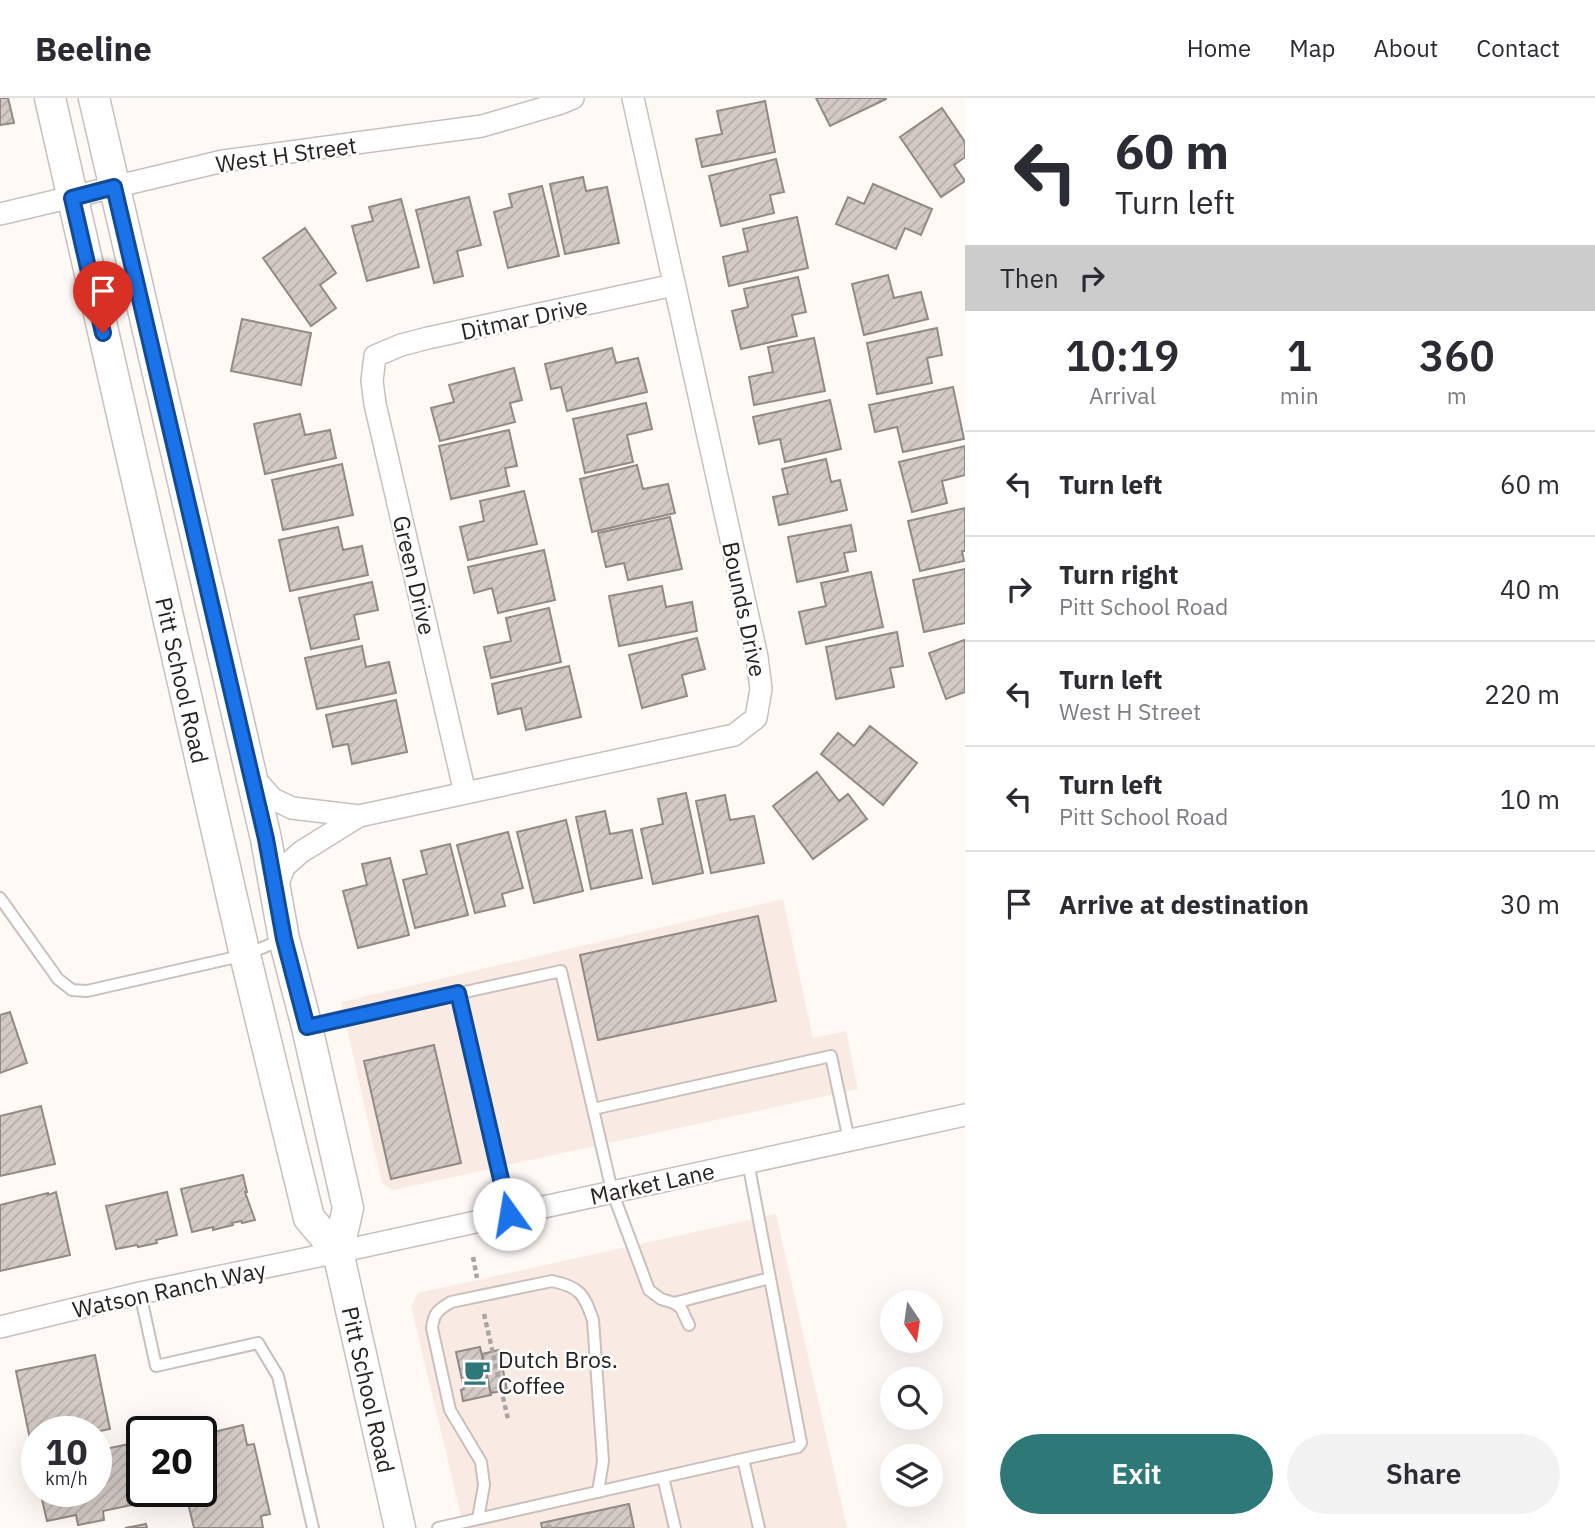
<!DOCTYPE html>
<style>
body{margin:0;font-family:"IBM Plex Sans",sans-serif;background:#f2f2f3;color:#2b2b33;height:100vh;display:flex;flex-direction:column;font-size:26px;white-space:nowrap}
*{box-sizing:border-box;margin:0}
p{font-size:23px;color:#7c7c81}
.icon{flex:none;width:38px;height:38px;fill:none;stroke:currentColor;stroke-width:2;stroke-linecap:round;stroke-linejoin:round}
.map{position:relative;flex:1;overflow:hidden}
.panel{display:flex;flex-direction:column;background:#fff;width:630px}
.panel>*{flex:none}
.hud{background:#fff;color:#2b2b33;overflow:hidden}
.needle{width:46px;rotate:167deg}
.buttons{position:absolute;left:880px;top:1192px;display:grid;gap:14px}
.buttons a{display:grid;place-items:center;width:63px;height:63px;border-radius:50%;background:#fff;box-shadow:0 7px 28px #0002;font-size:35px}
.speed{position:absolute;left:21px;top:1318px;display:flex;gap:14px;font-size:35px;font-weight:700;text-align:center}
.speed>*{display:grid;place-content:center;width:91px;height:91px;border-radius:50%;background:#fff;box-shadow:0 7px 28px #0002;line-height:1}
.speed small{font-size:18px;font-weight:400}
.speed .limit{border:4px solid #111;border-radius:10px;background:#fff;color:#111}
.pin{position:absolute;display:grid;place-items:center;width:60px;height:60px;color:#fff;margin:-72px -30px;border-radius:50% 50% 50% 0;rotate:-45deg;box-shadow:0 0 7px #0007}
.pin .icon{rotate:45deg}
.me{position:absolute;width:77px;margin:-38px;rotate:347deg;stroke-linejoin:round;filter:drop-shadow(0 0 5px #0008)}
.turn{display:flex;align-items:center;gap:24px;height:147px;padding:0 35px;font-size:32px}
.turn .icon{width:91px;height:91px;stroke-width:2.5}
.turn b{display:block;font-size:49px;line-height:60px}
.then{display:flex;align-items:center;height:66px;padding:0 35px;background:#0003;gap:14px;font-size:26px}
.eta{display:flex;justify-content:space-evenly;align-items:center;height:119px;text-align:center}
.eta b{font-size:42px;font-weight:600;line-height:49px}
.cta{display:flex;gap:14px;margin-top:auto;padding:14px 35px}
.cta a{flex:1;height:80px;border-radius:42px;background:#2f7878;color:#fff;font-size:28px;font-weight:600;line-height:80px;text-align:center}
.cta a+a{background:#f2f2f3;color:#2b2b33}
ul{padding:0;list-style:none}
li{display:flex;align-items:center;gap:21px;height:105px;padding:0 35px;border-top:2px solid #e1e1e2}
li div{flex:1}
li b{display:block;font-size:26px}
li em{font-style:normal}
header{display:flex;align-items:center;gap:42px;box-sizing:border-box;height:98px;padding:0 35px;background:#fff;border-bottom:2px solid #e1e1e2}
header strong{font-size:33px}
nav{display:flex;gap:38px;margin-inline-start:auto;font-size:24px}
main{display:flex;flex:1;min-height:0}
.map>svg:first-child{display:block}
.built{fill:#f9eae4}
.building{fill:url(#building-hatch);stroke:#938a86;stroke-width:2}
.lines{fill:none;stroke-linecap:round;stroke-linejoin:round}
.lane-casing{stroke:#c9bfbb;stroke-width:14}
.street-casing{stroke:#c9bfbb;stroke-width:24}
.secondary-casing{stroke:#c9bfbb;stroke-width:33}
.path{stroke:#aaa5a3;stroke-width:4.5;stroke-dasharray:5 3.5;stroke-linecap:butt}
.lane{stroke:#fff;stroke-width:10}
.street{stroke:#fff;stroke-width:21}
.secondary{stroke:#fff;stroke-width:30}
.route-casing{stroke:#114b97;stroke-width:18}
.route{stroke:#1a73e8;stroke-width:12}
.labels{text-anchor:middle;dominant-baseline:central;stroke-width:5;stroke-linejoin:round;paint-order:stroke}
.street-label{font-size:23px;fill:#252220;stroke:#fff}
.poi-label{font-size:23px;fill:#252220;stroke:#fff;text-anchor:start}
</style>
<header>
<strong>Beeline</strong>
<nav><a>Home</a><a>Map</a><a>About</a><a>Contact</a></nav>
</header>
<main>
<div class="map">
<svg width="965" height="1430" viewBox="0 0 965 1430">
<defs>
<pattern id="building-hatch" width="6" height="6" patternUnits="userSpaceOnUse" patternTransform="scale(1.75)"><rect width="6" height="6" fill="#d3c9c5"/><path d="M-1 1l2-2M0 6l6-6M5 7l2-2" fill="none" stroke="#b5aca9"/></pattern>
</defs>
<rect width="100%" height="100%" fill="#fff9f6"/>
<path class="built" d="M783 801 813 940 846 933 858 991 393 1092 382 1085 341 904Z
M776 1116 847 1430H464L411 1208 418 1195Z"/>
<path class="building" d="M0 0H8L14 25 0 27Z
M816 0H886V1L830 28Z
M765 3 775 54 702 69 696 41 722 36 717 13Z
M942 10 965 44V59L954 67 965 83 941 99 900 39Z
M776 61 784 94 770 97 774 115 721 128 709 78Z
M583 79 586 93 607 89 619 145 565 156 550 86Z
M873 86 932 111 921 137 905 130 896 151 836 126 848 99 864 106Z
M542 88 559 158 508 170 494 114 512 109 509 96Z
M469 99 481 147 457 153 463 178 434 185 416 112Z
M401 101 419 169 367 183 352 128 373 123 369 109Z
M797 119 808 170 729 188 723 159 748 153 743 131Z
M305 130 336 175 320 187 336 210 311 228 263 160Z
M888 177 894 200 921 194 928 221 864 237 852 186Z
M798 179 806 214 792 217 797 238 741 251 732 213 748 209 744 191Z
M242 221 311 235 301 287 231 273Z
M937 230 942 257 927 260 932 285 877 296 867 245Z
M814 240 825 293 754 307 749 279 773 274 768 249Z
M612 250 616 265 638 260 647 294 567 313 561 289 551 291 545 266Z
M514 270 522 302 510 305 515 324 440 343 431 310 454 304 449 287Z
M953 289 964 341 903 354 897 329 875 334 869 307Z
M830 302 841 351 785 364 780 341 759 346 753 319Z
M646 305 652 331 627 337 633 364 585 375 573 321Z
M300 316 305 337 330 332 336 360 265 376 254 326Z
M509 332 517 368 505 370 509 388 451 401 439 348Z
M965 348V377L942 383 947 405 912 414 899 364Z
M826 361 831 384 840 382 847 412 779 427 773 399 788 396 782 371Z
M342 366 353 417 283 432 272 382Z
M637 367 643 391 668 386 675 415 592 434 580 381Z
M524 393 537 446 468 462 460 429 484 423 480 403Z
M965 410V453H962L964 463 920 473 908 423Z
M670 419 682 471 628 482 624 465 606 469 598 435Z
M851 427 856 453 844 455 848 473 797 484 788 439Z
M338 429 343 452 362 448 368 477 290 493 279 442Z
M544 452 555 502 498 515 492 490 474 495 468 469Z
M965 471V525L924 534 913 482Z
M871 474 883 529 806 546 799 514 826 508 821 485Z
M372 484 378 512 354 517 359 541 311 551 299 500Z
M662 488 666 509 692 504 697 533 619 548 609 498Z
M549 510 561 564 491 580 484 549 511 543 506 520Z
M897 534 903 568 890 570 894 589 836 601 826 549Z
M697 540 705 571 682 577 687 598 642 610 629 557Z
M964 542 965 546V594L946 601 929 555Z
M362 548 366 569 389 564 396 595 317 611 305 560Z
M569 568 581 619 526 632 521 610 498 616 492 586Z
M396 602 407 654 352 666 348 646 333 649 326 617Z
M870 628 917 665 883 707 821 656 838 635 854 648Z
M817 674 839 703 848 696 867 721 813 761 773 708Z
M686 695 703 775 653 786 641 731 663 726 658 701Z
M725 697 730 722 754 718 764 765 711 775 696 703Z
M605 713 610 736 632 732 642 780 591 791 576 719Z
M566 722 583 793 534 805 517 734Z
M508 734 523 790 502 796 505 808 475 815 457 747Z
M450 746 468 817 415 830 403 782 427 776 421 753Z
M390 760 409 837 358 850 343 793 367 787 362 766Z
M758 818 776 903 598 942 580 857Z
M10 914 27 965 0 975V917Z
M434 947 461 1065 391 1081 364 963Z
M41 1008 55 1066 0 1078V1018Z
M243 1077 247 1094H245L255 1122 242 1125 241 1123 232 1125 233 1127 213 1132V1129L192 1134 181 1091Z
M56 1094 70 1157 0 1173V1107L48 1095V1097Z
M167 1094 177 1137 156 1142 157 1145 138 1149 137 1147 116 1151 106 1108Z
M480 1249 491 1297 463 1303 461 1292 464 1291 456 1254Z
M499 1252 507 1292 491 1295 482 1256Z
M95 1257 110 1331 95 1334H37V1345L31 1346 16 1273Z
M243 1327 247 1347 254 1346 270 1416 261 1418 263 1430H194L185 1393H201V1337Z
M129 1346 141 1405 103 1413 104 1422 78 1427 76 1417 47 1423 40 1393H96V1353Z
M629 1406 634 1430H542L541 1425Z
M146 1426 147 1430H125Z"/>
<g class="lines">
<defs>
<path id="lane" d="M0 800 58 881 72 892 87 893 245 857 281 842
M458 895 509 1116
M310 928 561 873 612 1093 649 1192 661 1201 674 1205 681 1210 689 1227
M593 1011 831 958 849 1042
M140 1195 156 1268 258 1245 278 1278 313 1430
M674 1205 770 1180 748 1064
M743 1361 798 1349 801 1345 770 1180
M663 1379 675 1430
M478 1421 484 1387 481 1364 450 1312 432 1230C434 1214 438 1212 451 1204L552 1183C580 1189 584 1196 593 1222L603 1363 598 1394
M438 1430 743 1361 759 1430"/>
<path id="street" d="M0 116 223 63 482 28 558 6 573 0
M254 680 273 701 292 710 359 718
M465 695 375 306 372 283 375 258 401 247 428 240 674 187
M275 794 284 769 301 754 359 718 734 637 756 620 761 591 757 559 633 0
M0 1229 140 1195 338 1154 965 1017"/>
<g id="secondary">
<path id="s1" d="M50 0 245 857 309 1120 338 1154"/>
<path id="s2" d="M94 0 266 741 284 841 307 929 348 1110 338 1154 400 1430"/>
</g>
</defs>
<use href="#lane" class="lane-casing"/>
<use href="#street" class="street-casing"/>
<use href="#secondary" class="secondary-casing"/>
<path class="path" d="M473 1159 477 1180
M484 1216 508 1321
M549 1427 550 1430"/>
<use href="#lane" class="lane"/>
<use href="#street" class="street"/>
<use href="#secondary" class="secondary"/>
</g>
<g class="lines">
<defs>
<path id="route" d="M103 235 72 100 114 89 266 741 284 841 307 929 458 895 509 1116"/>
</defs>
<use href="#route" class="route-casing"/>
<use href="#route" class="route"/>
</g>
<defs>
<symbol id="cafe-bare" viewBox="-9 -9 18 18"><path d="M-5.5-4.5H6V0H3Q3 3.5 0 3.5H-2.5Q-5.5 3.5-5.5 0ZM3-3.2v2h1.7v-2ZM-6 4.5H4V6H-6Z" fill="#2f7878" stroke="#fff" stroke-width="2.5" paint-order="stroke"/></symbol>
</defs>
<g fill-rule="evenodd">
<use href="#cafe-bare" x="458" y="1255" width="38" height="38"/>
</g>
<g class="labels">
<g class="street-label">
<text transform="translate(286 56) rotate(-8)">West H Street</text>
<text transform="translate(524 220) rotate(-12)">Ditmar Drive</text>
<text transform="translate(415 477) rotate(77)">Green Drive</text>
<text transform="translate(745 511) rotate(78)">Bounds Drive</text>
<text stroke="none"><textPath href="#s1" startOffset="597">Pitt School Road</textPath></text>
<text transform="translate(652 1085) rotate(-12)">Market Lane</text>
<text transform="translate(169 1191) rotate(-12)">Watson Ranch Way</text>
<text stroke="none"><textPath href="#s2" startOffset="1325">Pitt School Road</textPath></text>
</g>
<g class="poi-label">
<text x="498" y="1261">Dutch Bros.<tspan x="498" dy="26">Coffee</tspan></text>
</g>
</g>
</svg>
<div class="buttons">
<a><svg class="needle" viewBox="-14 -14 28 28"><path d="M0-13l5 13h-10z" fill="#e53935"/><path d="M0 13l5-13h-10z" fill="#7c7c81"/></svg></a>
<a><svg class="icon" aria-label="search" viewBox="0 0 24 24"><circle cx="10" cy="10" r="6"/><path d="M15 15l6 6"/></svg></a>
<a><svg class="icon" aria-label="layers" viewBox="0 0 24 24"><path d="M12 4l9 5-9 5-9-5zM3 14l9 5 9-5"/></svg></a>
</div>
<div class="speed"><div>10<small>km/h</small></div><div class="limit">20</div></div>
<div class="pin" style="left:103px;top:235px;background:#d93025"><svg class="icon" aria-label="arrive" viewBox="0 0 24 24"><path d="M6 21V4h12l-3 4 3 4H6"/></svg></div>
<svg class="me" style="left:509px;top:1116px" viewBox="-20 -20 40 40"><circle r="19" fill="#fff"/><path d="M0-13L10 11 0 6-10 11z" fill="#1a73e8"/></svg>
</div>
<section class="panel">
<div class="hud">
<div class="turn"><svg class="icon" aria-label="left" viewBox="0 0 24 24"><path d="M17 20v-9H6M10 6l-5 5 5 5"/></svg><div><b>60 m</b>Turn left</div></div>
<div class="then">Then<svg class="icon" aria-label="right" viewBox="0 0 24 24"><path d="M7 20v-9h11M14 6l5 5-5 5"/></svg></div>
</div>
<div class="eta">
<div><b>10:19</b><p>Arrival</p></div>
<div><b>1</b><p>min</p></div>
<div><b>360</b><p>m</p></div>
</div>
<ul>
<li><svg class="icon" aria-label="left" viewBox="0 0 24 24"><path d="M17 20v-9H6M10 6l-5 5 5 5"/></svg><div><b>Turn left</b></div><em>60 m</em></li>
<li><svg class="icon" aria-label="right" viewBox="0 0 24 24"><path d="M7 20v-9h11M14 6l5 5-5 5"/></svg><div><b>Turn right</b><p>Pitt School Road</p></div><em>40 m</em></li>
<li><svg class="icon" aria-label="left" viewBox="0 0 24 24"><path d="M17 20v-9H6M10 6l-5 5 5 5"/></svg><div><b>Turn left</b><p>West H Street</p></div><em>220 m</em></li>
<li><svg class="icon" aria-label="left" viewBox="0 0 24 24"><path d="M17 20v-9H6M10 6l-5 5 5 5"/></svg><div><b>Turn left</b><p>Pitt School Road</p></div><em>10 m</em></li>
<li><svg class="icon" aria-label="arrive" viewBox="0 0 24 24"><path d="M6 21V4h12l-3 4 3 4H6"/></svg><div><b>Arrive at destination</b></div><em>30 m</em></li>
</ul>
<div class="cta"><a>Exit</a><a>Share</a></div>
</section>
</main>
